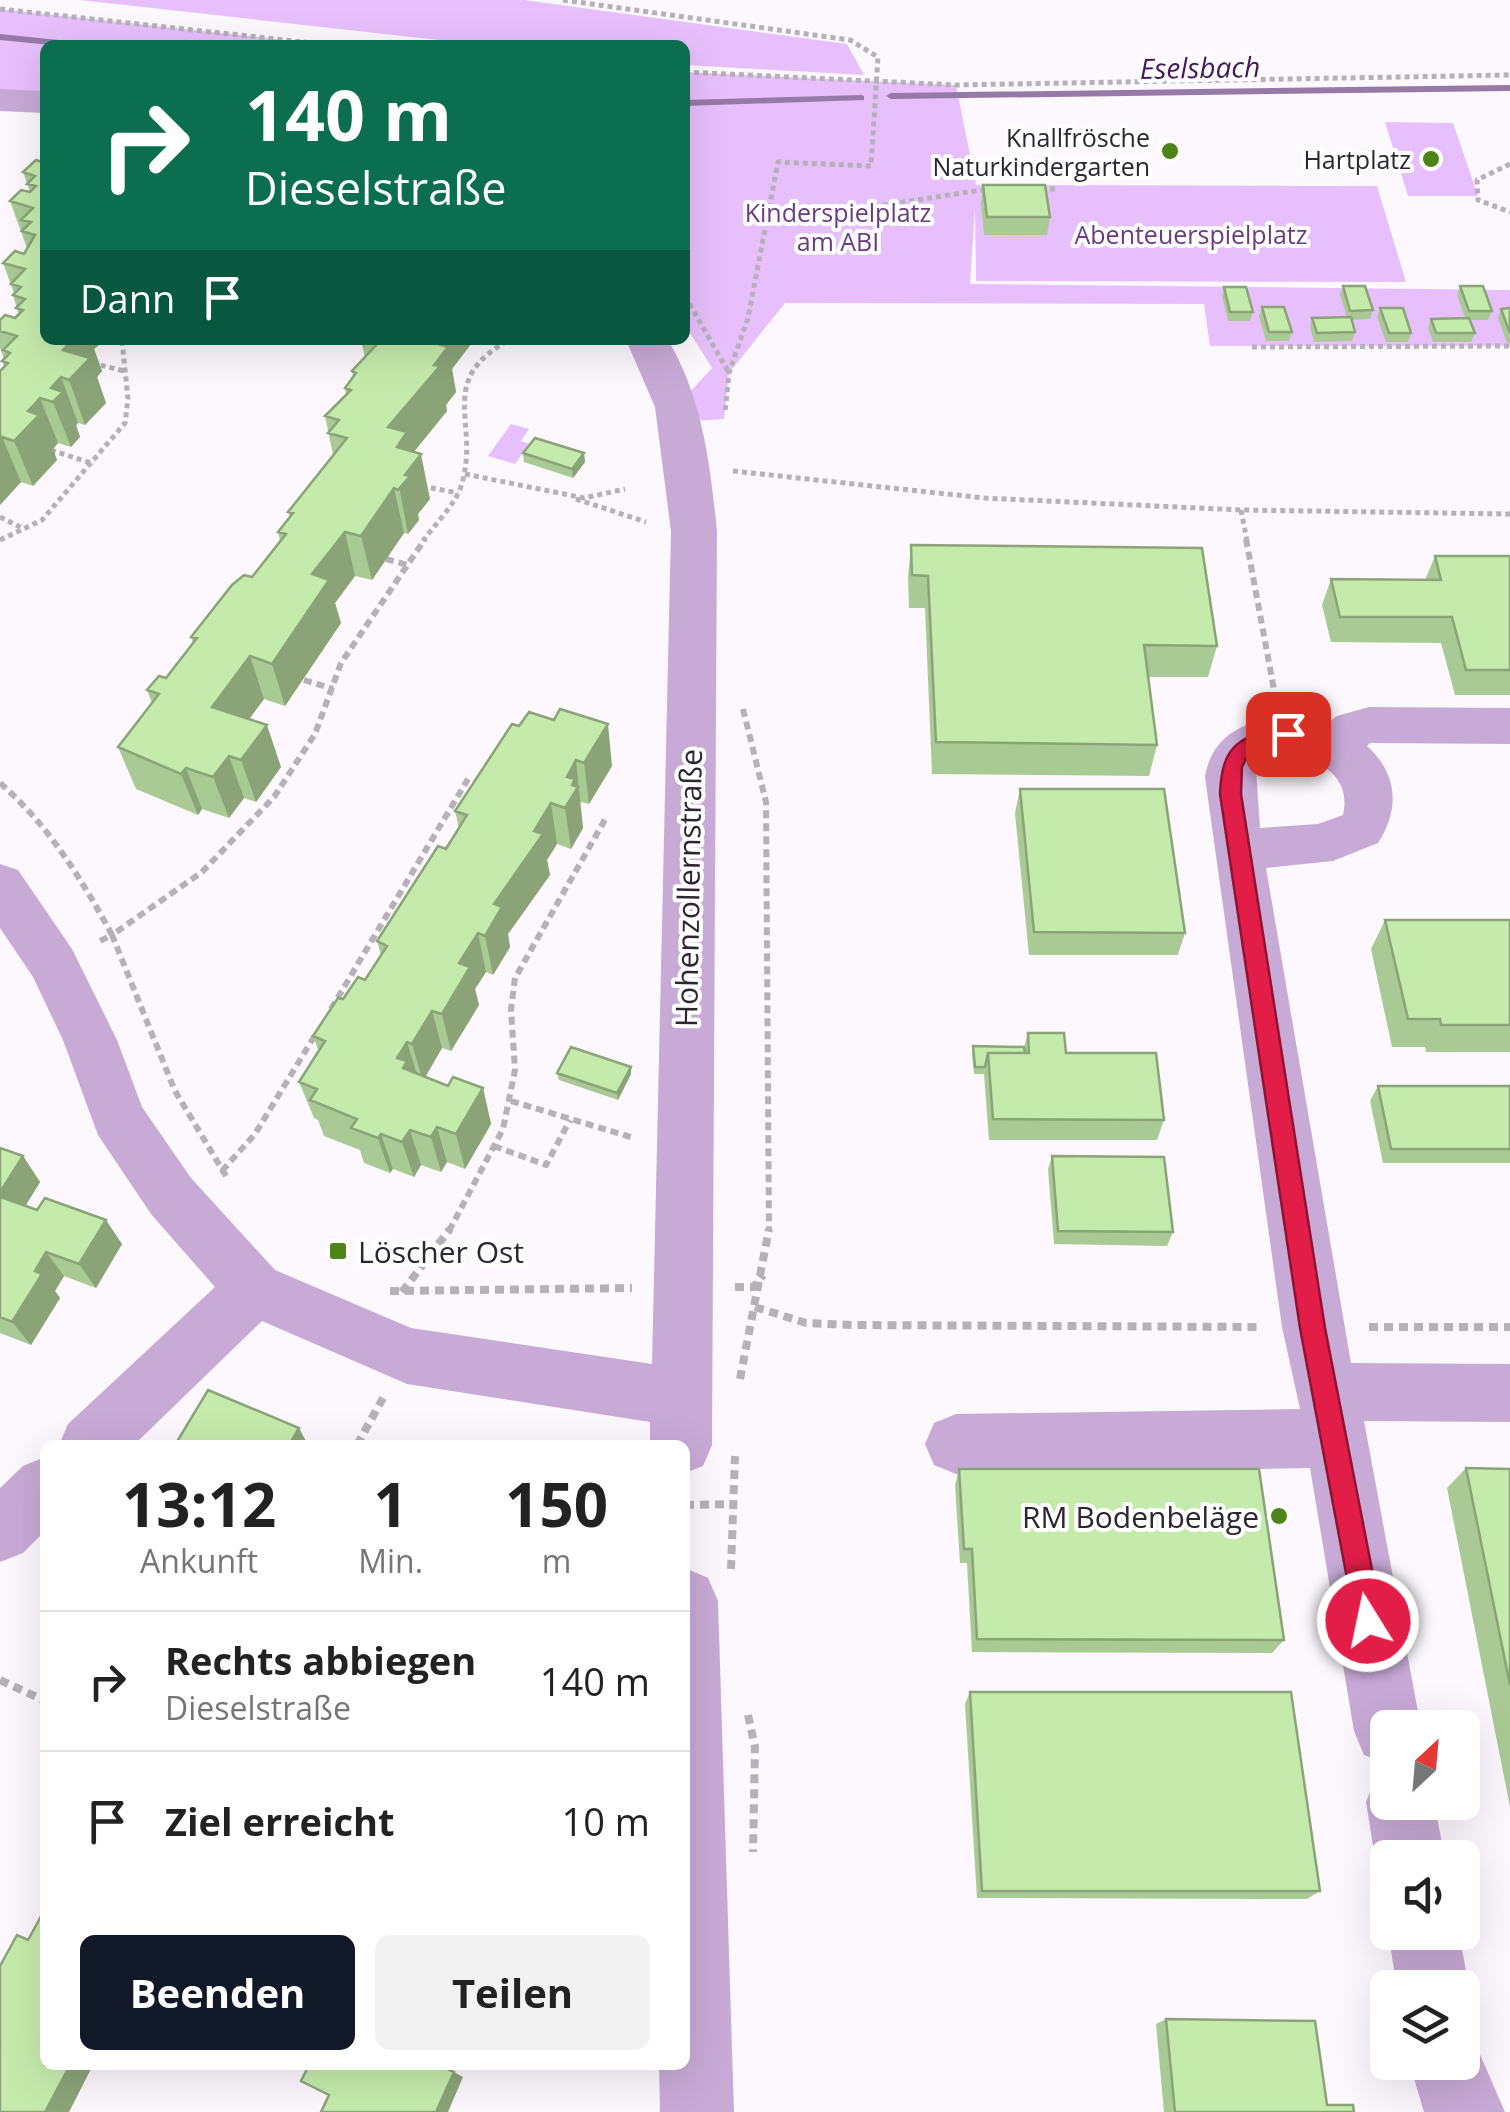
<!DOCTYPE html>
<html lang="de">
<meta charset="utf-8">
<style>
body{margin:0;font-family:"Open Sans",sans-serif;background:#f2f2f2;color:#222;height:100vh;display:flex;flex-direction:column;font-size:38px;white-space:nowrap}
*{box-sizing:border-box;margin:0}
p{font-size:32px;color:#767676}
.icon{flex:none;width:55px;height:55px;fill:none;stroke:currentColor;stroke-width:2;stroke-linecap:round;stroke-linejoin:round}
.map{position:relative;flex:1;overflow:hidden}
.details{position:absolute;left:40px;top:1440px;width:650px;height:630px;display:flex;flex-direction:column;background:#fff;border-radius:15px;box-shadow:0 10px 40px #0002}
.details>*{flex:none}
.top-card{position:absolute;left:40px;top:40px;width:650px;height:305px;border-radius:15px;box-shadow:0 10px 40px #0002;background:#0b6e4f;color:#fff;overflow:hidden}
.needle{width:65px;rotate:26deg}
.fabs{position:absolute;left:1370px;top:1710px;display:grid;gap:20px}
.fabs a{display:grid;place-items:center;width:110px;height:110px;border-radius:15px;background:#fff;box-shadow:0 10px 40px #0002;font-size:50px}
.pin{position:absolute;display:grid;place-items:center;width:85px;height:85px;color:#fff;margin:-42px;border-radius:20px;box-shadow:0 5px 15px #0006}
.me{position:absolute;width:110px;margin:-55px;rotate:350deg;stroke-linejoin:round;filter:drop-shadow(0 0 8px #0008)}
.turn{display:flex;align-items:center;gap:35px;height:210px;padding:0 40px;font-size:45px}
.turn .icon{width:130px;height:130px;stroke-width:2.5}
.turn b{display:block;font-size:70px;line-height:85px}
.then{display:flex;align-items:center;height:95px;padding:0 40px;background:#0003;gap:20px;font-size:38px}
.eta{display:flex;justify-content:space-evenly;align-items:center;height:170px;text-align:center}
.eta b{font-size:60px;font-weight:700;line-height:70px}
.cta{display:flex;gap:20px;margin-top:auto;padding:20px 40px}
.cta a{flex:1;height:115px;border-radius:15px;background:#111827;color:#fff;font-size:40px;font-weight:700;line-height:115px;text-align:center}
.cta a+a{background:#f2f2f2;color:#222}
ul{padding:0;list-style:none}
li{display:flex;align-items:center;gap:30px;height:140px;padding:0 40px;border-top:2px solid #e0e0e0}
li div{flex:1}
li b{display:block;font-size:38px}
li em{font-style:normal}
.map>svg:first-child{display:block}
.green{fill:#e7bffc}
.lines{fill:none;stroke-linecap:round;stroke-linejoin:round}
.stream{fill:#9779a7;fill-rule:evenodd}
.path-far2{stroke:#b6b0b8;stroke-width:5;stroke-dasharray:5 4;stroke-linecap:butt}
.path-far1{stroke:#b6b0b8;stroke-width:6;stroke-dasharray:8 5;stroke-linecap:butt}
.path{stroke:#b6b0b8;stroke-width:8;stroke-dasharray:9 6;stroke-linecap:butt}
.minor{fill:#c7aad6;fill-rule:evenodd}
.wall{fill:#a9ca94}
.shaded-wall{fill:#8aa478}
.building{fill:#c5ebac;stroke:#8aa478;stroke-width:2.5}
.route{fill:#e11d48;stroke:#92132f;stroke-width:2.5}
.poi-dot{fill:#4e831a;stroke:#fff;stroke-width:4}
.labels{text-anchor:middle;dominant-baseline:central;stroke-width:8;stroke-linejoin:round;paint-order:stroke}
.far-poi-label{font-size:25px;fill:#2d2531;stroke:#fff;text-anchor:end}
.far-park-label{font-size:25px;fill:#6b3a82;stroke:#fff}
.far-water-label{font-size:28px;font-style:italic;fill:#47165c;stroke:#fff}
.street-label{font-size:30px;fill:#2d2531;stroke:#fff}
.poi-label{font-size:30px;fill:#2d2531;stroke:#fff;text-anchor:start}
</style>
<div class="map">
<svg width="1510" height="2112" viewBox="0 0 1510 2112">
<rect width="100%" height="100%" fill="#fcf8fe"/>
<path class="green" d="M80 0H524L847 44 864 75 685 65V45H484Z
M0 9 331 45H45V102L0 100Z
M685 72 956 85 976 185 1377 186 1406 282 976 281 975 209 970 284 1510 290V346H1210L1204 304 785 303 729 373 724 419 680 422 688 394 712 368 685 325Z
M1385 122 1453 123 1478 196H1408Z
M511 424 529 429 521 441 529 444 515 464 488 456Z"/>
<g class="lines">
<path class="stream" d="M0 34 78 42 83 45H51L0 40Z
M1510 85V91L891 99 886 96 891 93Z
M861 95 864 96V100L685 106V100Z"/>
<path class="path-far2" d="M563 0 850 40 878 57 871 166 778 162 748 318 729 373 725 412
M0 9 331 45
M685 72 956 85 1510 75
M1510 164 1477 180 1478 200 1510 212
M1041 189H1057
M767 223 988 189
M685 296 729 373
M1252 347 1510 346
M92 363 124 371
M51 450 94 464
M733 471 984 498 1241 510 1510 514
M465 474 584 498 625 489
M422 486 458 493
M576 499 646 522
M1241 510 1247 541
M0 517 22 528
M0 540 42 520 125 423 128 399 122 340
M423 541C435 524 457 503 462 483 480 421 435 381 509 340"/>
<path class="path-far1" d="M1246 539 1275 695
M386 559 408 565
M304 680 333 689
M743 709 766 802 769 1231
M0 783C49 826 81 878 112 935L96 943
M331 1009 468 779
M511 1101 634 1138
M494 1146 546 1165 570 1120
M222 1171 255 1134 317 1032
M226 1176 175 1091 112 935 202 872 274 797 315 734 341 663 425 539
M449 1231 503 1129 515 1070 511 1009 515 978 607 816"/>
<path class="path" d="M735 1287H754L763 1275
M390 1291 632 1288
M402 1292 450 1229
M755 1307 806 1323 854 1325 1261 1327
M1369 1327H1510
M740 1379 769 1229
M357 1445 383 1398
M685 1505 733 1504
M731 1569 735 1456
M0 1680 45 1701
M748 1715 755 1747 753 1852"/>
<path class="minor" d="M0 89 45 91V113L0 111Z
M626 340H668C703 399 710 464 717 531L712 1445 703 1466 685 1473V1445H650V1422L407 1384 262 1321 134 1445H59L68 1424 215 1287 151 1214 98 1135 63 1040 33 977 0 928V864L18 870 72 949 117 1040 142 1107 191 1178 275 1270 411 1328 652 1364 671 531 655 407Z
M1369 707 1510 708V744L1370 743 1367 746C1398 774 1400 809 1378 843L1333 861 1266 868 1351 1363 1510 1364V1422L1364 1421 1421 1728H1388V1764L1364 1755 1354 1731 1310 1468 956 1474 934 1465 925 1444 934 1423 956 1414 1300 1409 1282 1327 1205 777C1214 719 1277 710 1325 725L1337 716ZM1284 754C1318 758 1352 775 1343 815L1318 824 1260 828 1256 769 1271 756Z
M45 1457V1531L23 1553 0 1562V1488L23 1466Z
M685 1568 708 1578 718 1601 734 2112H660L659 2065H685Z
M1388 1773V1802H1434L1445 1858H1388V1884L1375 1858 1366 1802 1376 1778Z
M1388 1932H1459L1469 1988 1462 2004V1988H1397Z
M1462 2032 1472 2036 1505 2112H1424L1409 2062H1462Z"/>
</g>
<path class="wall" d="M36 160 45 340H105L94 349 102 371 97 377 106 403 85 425 78 423 76 425 80 437 71 447 58 443 53 449 57 460 33 486 21 482 0 505 4 366 2 361 4 359 0 348V320L15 318 19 315 13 295 14 293 3 263 24 254 27 248 10 201 30 192 23 172Z
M983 185 1050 217 1047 235H984L981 204Z
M1343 286 1373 310 1370 319 1351 320 1355 332 1352 341 1314 342 1310 327 1312 318 1347 317 1340 295Z
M1460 286 1492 311 1488 320H1470L1475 333 1471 342H1433L1428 328 1431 319 1465 318 1457 295Z
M1224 287 1253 312 1250 321H1228L1222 296Z
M1262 307 1292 332 1289 341H1266L1259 316Z
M1380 308 1411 333 1408 342H1386L1377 317Z
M1510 308V343H1507L1498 318 1501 309Z
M361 340H470L471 344 452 369 456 392 446 405 447 411 414 452 430 499 418 514 419 520 408 534 404 533 372 580 355 576 335 603 341 623 285 706 264 699 249 719 281 767 256 802 244 798 229 818 202 809 198 815 136 789 118 747 152 703 147 690 166 678 193 643 191 637 252 577 280 541 278 532 290 517 288 512 333 455 325 416 346 395 345 388 353 377 352 371 365 358Z
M523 453H584L585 462 573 478 524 462Z
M911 545 1217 646 1208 677H1148L1157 745 1149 776 932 774 925 608H909L908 577Z
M1435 556H1510V695H1455L1441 643 1331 642 1322 605 1331 579 1425 580Z
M512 724 612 766 589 804 581 802 580 804 583 828 571 849 557 844 547 860 550 875 508 934 510 947 493 975 486 972 475 989 479 1005 451 1051 442 1048 425 1077 448 1086 483 1088 491 1124 465 1169 447 1162 441 1172 421 1165 414 1177 393 1169 390 1173 364 1163 360 1150 324 1136 318 1120 314 1118 299 1082 319 1052 313 1036 343 999 365 980 381 955 377 941 459 828 455 811Z
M1020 789 1185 933 1178 955H1029L1015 813Z
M1385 920H1510V1052H1426L1425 1047H1392L1371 949Z
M1028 1033 1066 1053 1164 1120 1157 1140H989L984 1074H974L972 1054 973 1046 1024 1047Z
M557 1073 631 1074 618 1100 559 1080Z
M1378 1086H1510V1163H1383L1370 1101Z
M0 1148 23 1156 40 1182 26 1205 122 1244 96 1288 64 1276 55 1291 60 1298 31 1345 0 1333Z
M1052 1156 1173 1232 1167 1246 1054 1244 1048 1169Z
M1466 1468 1510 1469V1807L1447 1488Z
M959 1469 1284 1640 1272 1653 972 1652 967 1563H960L955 1485Z
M970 1692 1320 1891 1307 1899 977 1898 965 1704Z
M1166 2019 1327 2105 1354 2112H1164L1156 2024Z"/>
<path class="shaded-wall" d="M69 340H105L94 349 102 371 97 377 106 403 85 425 69 380 63 350Z
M423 340H437L440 358 445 351 443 340H470L471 344 452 369 456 392 446 405 447 411 412 454H421L430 499 418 514 419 520 408 534 388 427Z
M61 377 78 423 76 425 80 437 71 447 53 402 51 388Z
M40 398 58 443 53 449 57 460 33 486 14 441 28 411Z
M2 437 21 482 0 505V439Z
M584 453 585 462 573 478 572 469Z
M394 488 404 533 372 580 361 536Z
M345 532 355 576 335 603 341 623 285 706 272 664 312 574Z
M250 656 264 699 227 749 212 707Z
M608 724 612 766 589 804 584 763Z
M267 725 281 767 256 802 241 760Z
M229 756 244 798 229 818 213 777Z
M576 760 583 828 571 849 565 808 567 777Z
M186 768 202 809 198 815 181 774Z
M551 803 557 844 547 860 550 875 508 934 510 947 493 975 485 936 494 904Z
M478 933 486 972 475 989 479 1005 451 1051 442 1014 459 963Z
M432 1011 442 1048 423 1081 412 1044Z
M407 1042 418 1078 414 1085 397 1058Z
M631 1067V1074L618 1100 617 1093Z
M483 1088 491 1124 465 1169 456 1134Z
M437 1127 447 1162 441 1172 431 1137Z
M410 1130 421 1165 414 1177 402 1142Z
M381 1134 393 1169 390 1173 378 1138Z
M23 1156 40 1182 16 1221 0 1199V1192Z
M106 1220 122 1244 96 1288 79 1264Z
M46 1252 64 1276 55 1291 60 1298 31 1345 12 1322 35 1271Z
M299 1428 308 1445H289Z
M70 2065H93L69 2112H45Z
M454 2072 463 2077 448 2112H436Z"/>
<path class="building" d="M36 160 45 163V340H72L63 350 90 358 69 380 61 377 51 388 63 392 53 402 40 398 34 405 28 411 39 415 14 441 2 437 0 439V371L8 363 2 361 10 353 3 350 17 336 0 331V320L5 315 15 318 23 310 16 308 25 299 13 295 21 287 11 284 25 269 3 263 15 251 24 254 35 235 22 231 31 222 21 220 33 208 10 201 21 190 30 192 36 186 27 184 35 176 23 172Z
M983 185H1045L1050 217H987Z
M1343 286H1365L1373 310 1350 311Z
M1460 286H1483L1492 311H1469Z
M1224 287H1246L1253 312H1230Z
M1262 307H1284L1292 332H1269Z
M1380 308H1403L1411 333H1389Z
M1510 308V333L1501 309Z
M1351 317 1355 332 1317 333 1312 318Z
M1469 318 1475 333H1436L1431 319Z
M381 340H425L448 347 434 365 440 366 388 427 407 432 397 447 421 454 405 475 410 476 398 490 394 488 361 536 345 532 312 574 329 580 272 664 250 656 212 707 267 725 241 760 229 756 213 777 186 768 181 774 118 747 159 694 147 690 159 676 166 678 197 638 191 637 232 585 244 575 252 577 286 534 278 532 293 513 288 512 347 438 328 433 339 420 325 416 351 390 345 388 356 373 352 371Z
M535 438 584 453 572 469 523 453Z
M911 545 1202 548 1217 646 1144 645 1157 745 936 742 928 576 912 575Z
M1435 556H1510V670H1466L1452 617H1340L1331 579 1441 580Z
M560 709 608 724 584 763 576 760 567 777 575 779 572 785 578 787 565 808 551 803 534 831 543 834 494 904 502 907 485 936 478 933 459 963 470 967 442 1014 432 1011 412 1044 407 1042 397 1058 407 1061 403 1068 448 1086 453 1077 483 1088 456 1134 437 1127 431 1137 410 1130 402 1142 381 1134 378 1138 351 1128 357 1119 310 1100 317 1089 299 1082 325 1041 313 1036 338 998 343 999 358 977 365 980 387 946 377 941 438 846 446 849 467 815 455 811 512 724 519 726 529 712 554 720Z
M1020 789H1164L1185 933 1034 932Z
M1385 920H1510V1025H1441L1440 1019H1408Z
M1028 1033H1064L1066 1053H1156L1164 1120 993 1119 988 1053H1029Z
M973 1046 1024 1047 1025 1053H988L985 1067H975Z
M571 1047 631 1067 617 1093 557 1073Z
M1378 1086H1510V1149H1391Z
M0 1148 23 1156 0 1192Z
M1052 1156 1164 1157 1173 1232 1058 1231Z
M0 1197 37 1210 45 1198 106 1220 79 1264 46 1252 35 1271 42 1274 12 1322 0 1317Z
M208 1390 299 1428 289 1445H175Z
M1466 1468 1510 1469V1685Z
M959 1469H1259L1284 1640 977 1639 972 1549H964Z
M970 1692H1291L1320 1891H982Z
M45 1909V2065H70L45 2112H0V1966L17 1935 28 1940Z
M1166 2019 1315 2021 1327 2105H1353L1354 2112H1175Z
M309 2065H439L454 2072 436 2112H321L329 2095 301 2081Z"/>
<path class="route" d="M1288 727 1298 734 1295 740 1248 755 1242 767 1241 794 1325 1328 1382 1621 1378 1630 1368 1634 1359 1630 1355 1621 1300 1328 1220 794C1222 742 1241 736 1288 727Z"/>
<g class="poi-dot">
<circle cx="1170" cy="151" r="10"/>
<circle cx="1431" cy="159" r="10"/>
<rect x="328" y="1241" width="20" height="20" rx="5"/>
<circle cx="1279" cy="1516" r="10"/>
</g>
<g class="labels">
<g class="far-poi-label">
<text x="1150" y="137">Knallfrösche<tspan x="1150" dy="29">Naturkindergarten</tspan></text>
<text x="1411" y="159">Hartplatz</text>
</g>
<g class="far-park-label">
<text x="838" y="212">Kinderspielplatz<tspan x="838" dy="29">am ABI</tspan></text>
<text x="1191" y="234">Abenteuerspielplatz</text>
</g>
<g class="far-water-label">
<text transform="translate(1200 67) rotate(-1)">Eselsbach</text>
</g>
<g class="street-label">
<text transform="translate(688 888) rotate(-89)">Hohenzollernstraße</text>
</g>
<g class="poi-label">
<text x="358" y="1251">Löscher Ost</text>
<text x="1259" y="1516" text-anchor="end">RM Bodenbeläge</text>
</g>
</g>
</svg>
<div class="fabs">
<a><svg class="needle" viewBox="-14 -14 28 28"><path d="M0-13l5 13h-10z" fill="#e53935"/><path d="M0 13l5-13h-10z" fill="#767676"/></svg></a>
<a><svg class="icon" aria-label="sound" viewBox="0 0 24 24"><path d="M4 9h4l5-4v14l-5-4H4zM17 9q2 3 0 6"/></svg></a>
<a><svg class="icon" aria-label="layers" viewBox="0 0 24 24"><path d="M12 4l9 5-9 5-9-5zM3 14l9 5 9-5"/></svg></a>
</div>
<div class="pin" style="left:1288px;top:734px;background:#d93025"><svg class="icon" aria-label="arrive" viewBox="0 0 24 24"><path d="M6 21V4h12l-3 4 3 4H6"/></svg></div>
<svg class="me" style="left:1368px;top:1621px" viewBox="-20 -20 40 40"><circle r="17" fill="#e11d48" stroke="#fff" stroke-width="3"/><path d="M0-11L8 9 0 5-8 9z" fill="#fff"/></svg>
<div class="top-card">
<div class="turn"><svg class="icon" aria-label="right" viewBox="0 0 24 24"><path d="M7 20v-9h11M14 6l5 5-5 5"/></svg><div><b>140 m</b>Dieselstraße</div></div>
<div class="then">Dann<svg class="icon" aria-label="arrive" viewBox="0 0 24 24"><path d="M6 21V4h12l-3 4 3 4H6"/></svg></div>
</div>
<section class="details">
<div class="eta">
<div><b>13:12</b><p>Ankunft</p></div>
<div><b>1</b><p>Min.</p></div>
<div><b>150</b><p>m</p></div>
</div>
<ul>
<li><svg class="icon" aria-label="right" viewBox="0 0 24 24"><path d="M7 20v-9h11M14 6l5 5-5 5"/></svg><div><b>Rechts abbiegen</b><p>Dieselstraße</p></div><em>140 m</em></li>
<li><svg class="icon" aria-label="arrive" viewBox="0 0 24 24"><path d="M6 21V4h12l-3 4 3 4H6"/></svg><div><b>Ziel erreicht</b></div><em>10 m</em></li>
</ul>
<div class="cta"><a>Beenden</a><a>Teilen</a></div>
</section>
</div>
